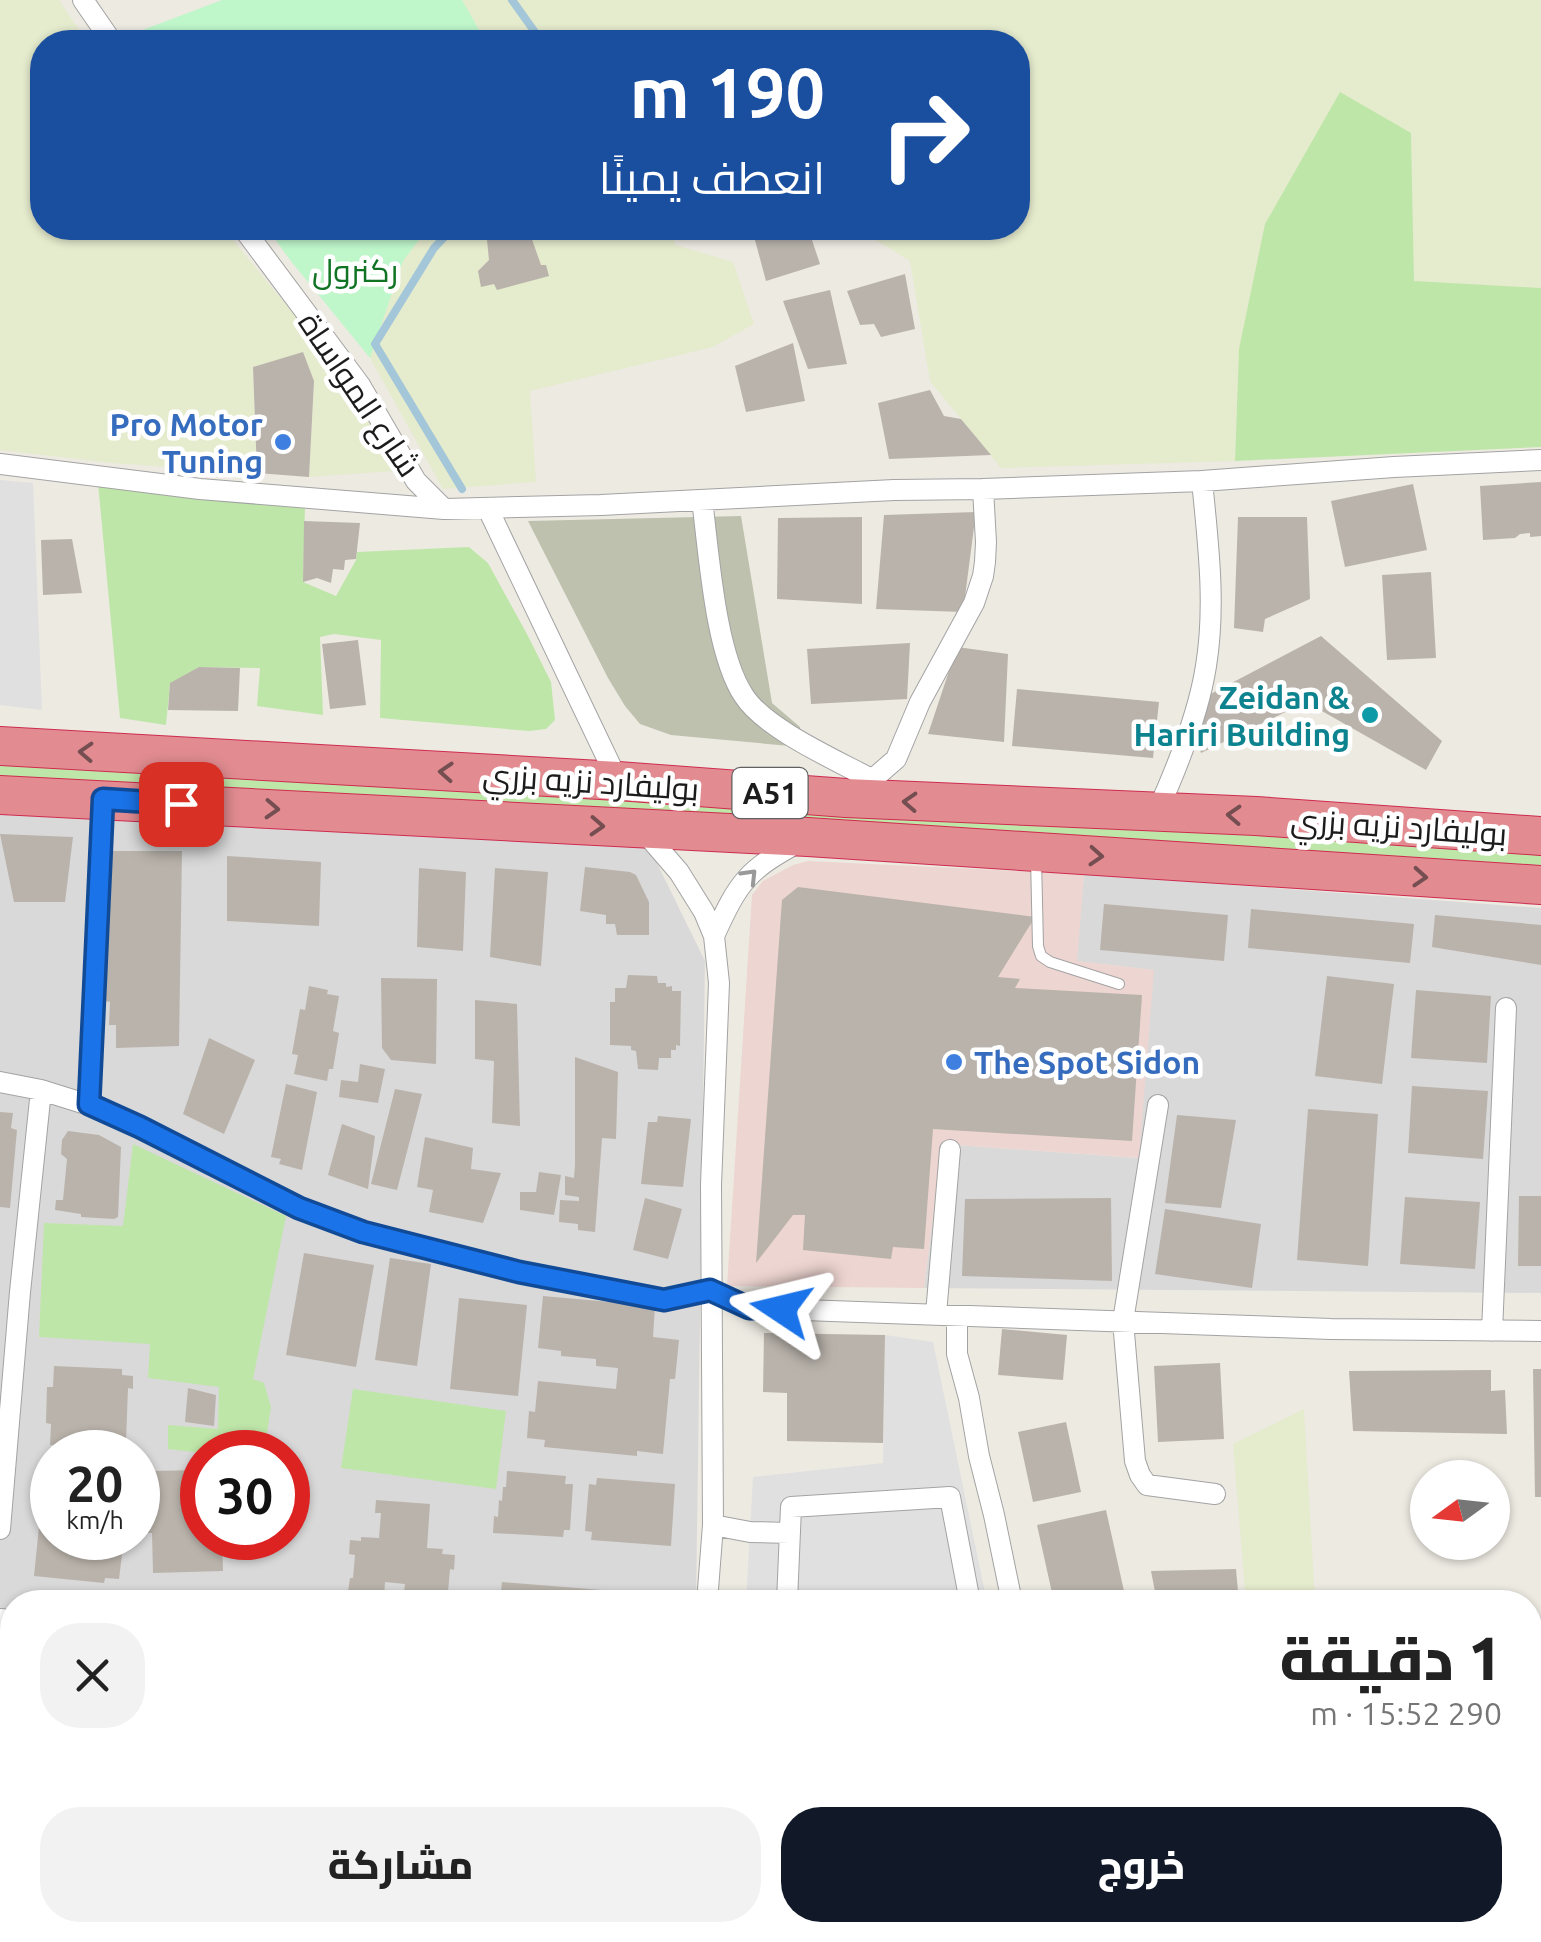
<!DOCTYPE html>
<html lang="ar">
<meta charset="utf-8">
<style>
body{margin:0;font-family:Ubuntu,Cairo,sans-serif;background:#f2f2f2;color:#222;direction:rtl;height:100vh;display:flex;flex-direction:column;font-size:38px;white-space:nowrap}
*{box-sizing:border-box;margin:0}
p{font-size:32px;color:#767676}
.icon{flex:none;width:55px;height:55px;fill:none;stroke:currentColor;stroke-width:2;stroke-linecap:round;stroke-linejoin:round}
.map{position:relative;flex:1;overflow:hidden;direction:ltr}
.side{position:absolute;left:0px;top:1590px;width:1542px;height:352px;display:flex;flex-direction:column;background:#fff;border-radius:40px 40px 0 0;box-shadow:0 2px 8px #0004;direction:rtl}
.side>*{flex:none}
.top-card{position:absolute;left:30px;top:30px;width:1000px;height:210px;border-radius:40px;box-shadow:0 2px 8px #0004;direction:rtl;background:#1a4fa0;color:#fff;overflow:hidden}
.needle{width:65px;rotate:255deg}
.buttons{position:absolute;left:1410px;top:1460px;display:grid;gap:20px}
.buttons a{display:grid;place-items:center;width:100px;height:100px;border-radius:50%;background:#fff;box-shadow:0 2px 8px #0004;font-size:50px}
.speed{position:absolute;left:30px;top:1430px;display:flex;gap:20px;font-size:50px;font-weight:700;text-align:center}
.speed>*{display:grid;place-content:center;width:130px;height:130px;border-radius:50%;background:#fff;box-shadow:0 2px 8px #0004;line-height:1}
.speed small{font-size:25px;font-weight:400}
.speed .limit{border:15px solid #d22;background:#fff;color:#111}
.pin{position:absolute;display:grid;place-items:center;width:85px;height:85px;color:#fff;margin:-42px;border-radius:20px;box-shadow:0 5px 15px #0006}
.me{position:absolute;width:110px;margin:-55px;rotate:280deg;stroke-linejoin:round;filter:drop-shadow(0 0 8px #0008)}
.turn{display:flex;align-items:center;gap:35px;height:210px;padding:0 40px;font-size:45px}
.turn .icon{width:130px;height:130px;stroke-width:2.5}
.turn b{display:block;font-size:70px;line-height:85px}
.round{display:grid;place-items:center;flex:none;width:105px;height:105px;border-radius:40px;background:#f2f2f2}
.headline{display:flex;align-items:center;justify-content:space-between;height:170px;padding:0 40px}
h1{font-size:60px;font-weight:800;line-height:75px}
.cta{display:flex;gap:20px;margin-top:auto;padding:20px 40px}
.cta a{flex:1;height:115px;border-radius:40px;background:#111827;color:#fff;font-size:40px;font-weight:800;line-height:115px;text-align:center}
.cta a+a{background:#f2f2f2;color:#222}
.map>svg:first-child{display:block}
.residential{fill:#dad9d9;fill-rule:evenodd}
.commercial{fill:#edd5d1}
.education{fill:#f9fdda}
.construction{fill:#bec1ae}
.farmland{fill:#e5ebcd}
.grass{fill:#bfe6a9}
.park{fill:#bff6ca}
.parking{fill:#e0e0e0}
.lines{fill:none;stroke-linecap:round;stroke-linejoin:round}
.stream{stroke:#a3c6d9;stroke-width:8}
.building{fill:#b9b3ab}
.lane-casing{stroke:#a3a3a3;stroke-width:12}
.street-casing{stroke:#a3a3a3;stroke-width:22}
.highway-casing{stroke:#ce2b4f;stroke-width:40}
.lane{stroke:#fff;stroke-width:10}
.street{stroke:#fff;stroke-width:20}
.highway{stroke:#e28c91;stroke-width:38}
.oneway{stroke:#754e51}
.oneway2{stroke:#999}
.route-casing{stroke:#114b97;stroke-width:25}
.route{stroke:#1a73e8;stroke-width:18}
.shop-dot{fill:#3f7fe0;stroke:#fff;stroke-width:4}
.culture-dot{fill:#0f9aa8;stroke:#fff;stroke-width:4}
.labels{text-anchor:middle;dominant-baseline:central;stroke-width:9;stroke-linejoin:round;paint-order:stroke}
.shield{fill:#fff;stroke:#606060;stroke-width:2.5}
.shield-label{font-size:30px;font-weight:bold;fill:#1c1c1c}
.park-label{font-size:32px;fill:#107424;stroke:#fff}
.street-label{font-size:32px;fill:#1c1c1c;stroke:#fff}
.shop-label{font-size:32px;font-weight:bold;fill:#366cbe;stroke:#fff;text-anchor:end}
.culture-label{font-size:32px;font-weight:bold;fill:#0d838f;stroke:#fff;text-anchor:end}
</style>
<div class="map">
<svg width="1541" height="1942" viewBox="0 0 1541 1942">
<rect width="100%" height="100%" fill="#edeae2"/>
<path class="residential" d="M0 803 599 823 650 849 705 961 696 1602H12V1930H684L683 1942H0ZM52 1452H138V1538H52ZM202 1452H288V1538H202Z
M1084 874 1541 908V1293L924 1288 942 1144 1138 1158 1153 970 1076 961Z"/>
<path class="commercial" d="M808 861 1084 874 1077 961 1154 970 1139 1158 942 1144 924 1288 727 1286 752 895 763 881 793 865Z"/>
<path class="education" d="M0 1637 12 1638V1930H96L95 1942H0Z"/>
<path class="construction" d="M741 516 772 703 800 727 801 747 671 735 640 724 625 706 608 678 528 521Z"/>
<path class="farmland" d="M0 0H59L87 42H42V228H223L307 330 366 414 395 471 309 477 314 381 303 353 253 368 257 473 112 463 0 450Z
M462 0H1541V288L1414 282 1411 134 1239 349 1235 461 1001 468 930 381 910 261 857 228H1018V42H486Z
M428 228H672L675 245 733 262 754 324 713 347 530 391 536 482 443 489 370 358 403 261Z
M1304 1409 1315 1602H1246L1233 1444Z
M1091 1930H1334L1335 1942H1092Z"/>
<path class="grass" d="M1340 92 1411 133 1414 281 1541 288V447L1235 461 1239 349 1265 224Z
M98 483 305 505 303 582 336 596 356 560 357 552 469 547 488 563 528 636 551 682 555 720 546 729 529 731 380 718 381 640 334 634 320 637 323 715 257 706 260 668 199 667 170 684 166 725 120 718Z
M0 758 1541 847V869L0 780Z
M133 1144 286 1216 253 1379 264 1383 271 1407 264 1452 202 1453 168 1449V1425L218 1429 219 1387 148 1378 150 1344 39 1337 44 1223 123 1226Z
M353 1389 506 1411 496 1489 341 1468Z
M347 1930H549V1942H346Z"/>
<path class="park" d="M222 0H462L486 42H138L132 34Z
M267 228H428L403 261 370 358 290 260Z"/>
<path class="parking" d="M0 480 33 483 42 710 0 705Z
M885 1335 933 1342 987 1602H746L753 1477 883 1463Z
M96 1930H195L194 1942H95Z
M827 1930H1049L1050 1942H827Z"/>
<g class="lines">
<path class="stream" d="M512 0 542 42
M453 228 434 248 375 344 462 489"/>
</g>
<path class="building" d="M181 31 191 36 194 42H158Z
M506 228H528L541 265H546L549 276 497 290 494 284 481 287 478 271 489 260 487 240 504 234Z
M756 228H808L820 264 766 281 752 229Z
M905 274 915 329 881 337 874 324 860 325 847 291Z
M830 290 847 364 808 369 783 301Z
M793 343 805 401 746 412 735 366Z
M303 352 314 381 309 477 257 473 253 367Z
M930 390 944 416 961 419 991 455 889 459 878 403Z
M1541 482V536L1530 537V533L1520 534 1515 538 1483 540 1480 486Z
M1413 484 1427 550 1345 567 1331 501Z
M976 512 963 612 876 609 884 515Z
M862 517V604L777 599 778 518Z
M1238 517H1307L1310 599 1265 619 1263 632 1234 628Z
M304 521 360 523 356 559 345 560 344 570 333 569 331 583 317 578 303 582Z
M72 539 82 593 43 595 41 540Z
M1431 572 1436 658 1387 660 1382 575Z
M1321 636 1442 741 1426 770 1306 702 1201 753 1194 728 1205 697Z
M358 640 366 705 330 709 322 644Z
M910 643 907 699 811 704 807 649Z
M957 647 1008 654 1004 742 928 734Z
M199 667 240 668 238 711 168 710 170 683Z
M1017 689 1159 702 1153 758 1012 746Z
M0 834 73 837 65 902H14Z
M107 851H182L179 1046 116 1048V1025H109L110 1002 105 1001Z
M227 856 321 862 319 926 227 921Z
M585 867 630 872 636 875 649 902V935H617L615 924H606V915L580 911Z
M419 868 466 872 463 951 417 947Z
M495 868 548 872 541 966 490 957Z
M798 887 1035 917 998 977 1020 979 1015 988 1142 995 1132 1141 933 1129 924 1249 893 1247 891 1259 803 1250 805 1215H793L756 1263 782 900Z
M1104 904 1228 915 1224 961 1100 950Z
M1251 909 1414 924 1410 963 1248 948Z
M1435 915 1541 925V965L1432 947Z
M628 975 657 976 658 983H666V987L672 986V991H681L680 1046 676 1045V1050H671V1058H659L658 1070 638 1069 636 1051 631 1050V1046L610 1045V1002H615V988H626Z
M1327 976 1394 984 1382 1084 1315 1076Z
M381 978 437 979 436 1064 391 1060 382 1048Z
M309 986 328 990 327 994 339 996 333 1031 339 1033 333 1069H329L327 1081 294 1074 298 1055 292 1054 300 1009 305 1010Z
M1416 990 1491 996 1487 1063 1411 1058Z
M475 1000 517 1004 520 1126 492 1123 494 1061 475 1059Z
M209 1038 255 1060 224 1134 183 1114Z
M575 1057 618 1072 616 1139 602 1138 595 1232 578 1230V1224L559 1222 560 1200 579 1201V1197L565 1195V1176L574 1178 575 1165Z
M360 1064 385 1069 378 1103 339 1097 341 1080 358 1082Z
M286 1084 317 1092 302 1170 279 1164 281 1159 271 1157Z
M1412 1086 1488 1091 1483 1159 1408 1153Z
M395 1089 422 1094 397 1190 371 1184Z
M1308 1109 1378 1114 1368 1266 1297 1260Z
M0 1112 13 1113 11 1128 17 1130 10 1208 0 1207Z
M1177 1115 1236 1120 1221 1208 1165 1203Z
M658 1116 691 1119 683 1187 641 1184 648 1122H657Z
M342 1124 375 1136 368 1189 328 1175Z
M68 1131 99 1135 121 1147 118 1217 114 1219 81 1217V1214L55 1210 56 1200H63L67 1159 61 1154 62 1140Z
M425 1137 473 1148 471 1169 501 1173 483 1223 429 1212 433 1190 417 1187Z
M539 1172 561 1175 554 1215 520 1210V1192H536Z
M1519 1196H1541V1266H1518Z
M1405 1197 1480 1202 1475 1269 1400 1264Z
M645 1198 682 1209 668 1259 633 1250Z
M1111 1198 1112 1281 962 1276 965 1199Z
M1165 1209 1261 1224 1252 1288 1155 1274Z
M304 1253 374 1265 356 1367 286 1355Z
M390 1258 431 1264 417 1366 375 1360Z
M543 1296 655 1306 653 1337 679 1340 675 1379H670L663 1454 637 1451V1456L544 1447 545 1440 527 1438 529 1411 535 1412 538 1381 616 1389 618 1368 596 1366V1359L561 1356V1351L538 1348Z
M459 1298 527 1305 518 1396 450 1389Z
M1002 1329 1067 1335 1063 1380 998 1375Z
M764 1333 885 1335 883 1443 787 1441V1393L763 1392Z
M1220 1363 1224 1439 1158 1442 1154 1366Z
M54 1366 122 1369V1375L133 1376V1389L128 1388 126 1442H114V1448L50 1445 51 1424 46 1423 47 1387H53Z
M1533 1369H1541V1497H1535Z
M1491 1370V1391L1505 1390 1507 1434 1353 1431 1349 1371Z
M188 1388 216 1395 214 1426 185 1422Z
M1066 1422 1081 1492 1033 1502 1018 1432Z
M202 1470V1538H222L223 1571 153 1573 152 1533H147L146 1498H152L151 1471Z
M507 1471 566 1476 565 1484H573L570 1530H564L563 1537 493 1533 494 1516 498 1517 499 1500 502 1501 503 1487H506Z
M597 1478 675 1484 671 1546 591 1540 592 1532 585 1531 589 1484 596 1485Z
M42 1497 52 1498V1538H124L119 1579 105 1578 104 1583 34 1576Z
M376 1500 430 1504 427 1548 443 1549 442 1554 455 1555 454 1570 450 1569 448 1592H444L443 1601 403 1599 405 1584 385 1582 384 1599 371 1598V1594L348 1592 350 1578H353L355 1555 349 1554 350 1540 361 1541V1537L379 1538 381 1513H375Z
M1106 1510 1126 1600 1115 1602H1054L1037 1525Z
M1236 1569 1239 1602H1157L1151 1571Z
M502 1582 677 1596V1602H500Z
M1539 1716 1541 1752 1530 1753V1717Z
M0 1718 12 1719V1754L0 1752Z
M10 1780H12V1847L5 1846Z
M1540 1846 1541 1937 1504 1938 1506 1930H1530V1871L1533 1872Z
M1 1870 12 1871V1930H79L78 1942H0Z
M195 1930H278V1934H281V1942H194Z
M609 1930H652L651 1942 608 1940Z
M730 1930H802L801 1942H729Z"/>
<g class="lines">
<defs>
<path id="lane" d="M1036 858 1038 946 1041 956 1050 962 1119 984
M855 1930V1942
M1032 1930 1034 1942
M1433 1930 1434 1942"/>
<path id="street" d="M83 0 112 42
M243 228 360 385 416 481 444 509
M0 464 200 489 444 509 601 505 894 490 983 489 1202 481 1394 467 1541 460
M702 500C709 553 715 653 744 696 765 729 838 761 873 780
M488 509 618 781
M865 786 896 759 920 702 974 603 983 576 985 562 986 542 983 489
M1157 812C1176 770 1199 711 1206 666 1216 605 1208 542 1202 481
M641 828 679 872 704 912 714 936 719 983 711 1185 713 1525 707 1602
M714 936C739 881 747 870 801 841
M0 1082 41 1090 89 1105 140 1127 299 1207 363 1231 519 1272 664 1300 710 1290 749 1308 1331 1329 1541 1331
M89 1105 103 799
M1158 1105 1123 1321 1135 1461 1140 1475 1147 1485 1215 1494
M936 1314 950 1150
M957 1316V1354L969 1398 979 1456 994 1515 1012 1602
M1492 1331 1506 1008
M713 1525 750 1532 790 1533
M0 1529 20 1292 41 1090
M787 1602 791 1507 950 1497 970 1602
M0 1619 12 1620
M306 1942 307 1930
M689 1942 690 1930
M1072 1942V1930"/>
<path id="highway" d="M0 746 618 781 846 798 1256 816 1541 836
M0 795 808 837 1541 885"/>
</defs>
<use href="#lane" class="lane-casing"/>
<use href="#street" class="street-casing"/>
<use href="#highway" class="highway-casing"/>
<use href="#lane" class="lane"/>
<use href="#street" class="street"/>
<use href="#highway" class="highway"/>
</g>
<defs><path id="oneway-chevron" d="M-2-3.5L2.5 0L-2 3.5" fill="none" stroke-width="1.6" stroke-linecap="round" stroke-linejoin="round" transform="scale(2.5)"/></defs>
<g class="oneway">
<use href="#oneway-chevron" transform="translate(86 752) rotate(-177)"/>
<use href="#oneway-chevron" transform="translate(446 772) rotate(-176)"/>
<use href="#oneway-chevron" transform="translate(910 802) rotate(-177)"/>
<use href="#oneway-chevron" transform="translate(272 809) rotate(3)"/>
<use href="#oneway-chevron" transform="translate(1234 815) rotate(-177)"/>
<use href="#oneway-chevron" transform="translate(597 826) rotate(3)"/>
<use href="#oneway-chevron" transform="translate(1096 856) rotate(4)"/>
<use href="#oneway-chevron" transform="translate(1420 877) rotate(4)"/>
</g>
<use class="oneway2" href="#oneway-chevron" transform="translate(750 876) rotate(-46)"/>
<g class="lines">
<defs>
<path id="route" d="M181 804 103 799 89 1104 140 1127 299 1208 363 1232 519 1272 664 1300 710 1290 749 1308 781 1309"/>
</defs>
<use href="#route" class="route-casing"/>
<use href="#route" class="route"/>
</g>
<g class="shop-dot">
<circle cx="283" cy="442" r="10"/>
<circle cx="954" cy="1062" r="10"/>
</g>
<circle class="culture-dot" cx="1370" cy="715" r="10"/>
<g class="labels">
<rect class="shield" x="732.5" y="768" width="75" height="50" rx="8"/>
<g class="shield-label">
<text x="770" y="793">A51</text>
</g>
<g class="park-label">
<text x="355" y="270">ركنرول</text>
</g>
<g class="street-label">
<text transform="translate(360 394) rotate(56)">شارع المواساة</text>
<text transform="translate(591 781) rotate(4)">بوليفارد نزيه بزري</text>
<text transform="translate(1399 826) rotate(4)">بوليفارد نزيه بزري</text>
</g>
<g class="shop-label">
<text x="263" y="424">Pro Motor<tspan x="263" dy="37">Tuning</tspan></text>
<text x="974" y="1062" text-anchor="start">The Spot Sidon</text>
</g>
<g class="culture-label">
<text x="1350" y="697">Zeidan &amp;<tspan x="1350" dy="37">Hariri Building</tspan></text>
</g>
</g>
</svg>
<div class="buttons">
<a><svg class="needle" viewBox="-14 -14 28 28"><path d="M0-13l5 13h-10z" fill="#e53935"/><path d="M0 13l5-13h-10z" fill="#767676"/></svg></a>
</div>
<div class="speed"><div>20<small>km/h</small></div><div class="limit">30</div></div>
<div class="pin" style="left:181px;top:804px;background:#d93025"><svg class="icon" aria-label="arrive" viewBox="0 0 24 24"><path d="M6 21V4h12l-3 4 3 4H6"/></svg></div>
<svg class="me" style="left:781px;top:1309px" viewBox="-20 -20 40 40"><path d="M0-17L14 15 0 8-14 15z" fill="#1a73e8" stroke="#fff" stroke-width="4"/></svg>
<div class="top-card">
<div class="turn"><svg class="icon" aria-label="right" viewBox="0 0 24 24"><path d="M7 20v-9h11M14 6l5 5-5 5"/></svg><div><b>190 m</b>انعطف يمينًا</div></div>
</div>
<section class="side">
<div class="headline"><div><h1>1 دقيقة</h1><p>290 m · 15:52</p></div><a class="round"><svg class="icon" aria-label="close" viewBox="0 0 24 24"><path d="M6 6l12 12M18 6L6 18"/></svg></a></div>
<div class="cta"><a>خروج</a><a>مشاركة</a></div>
</section>
</div>
